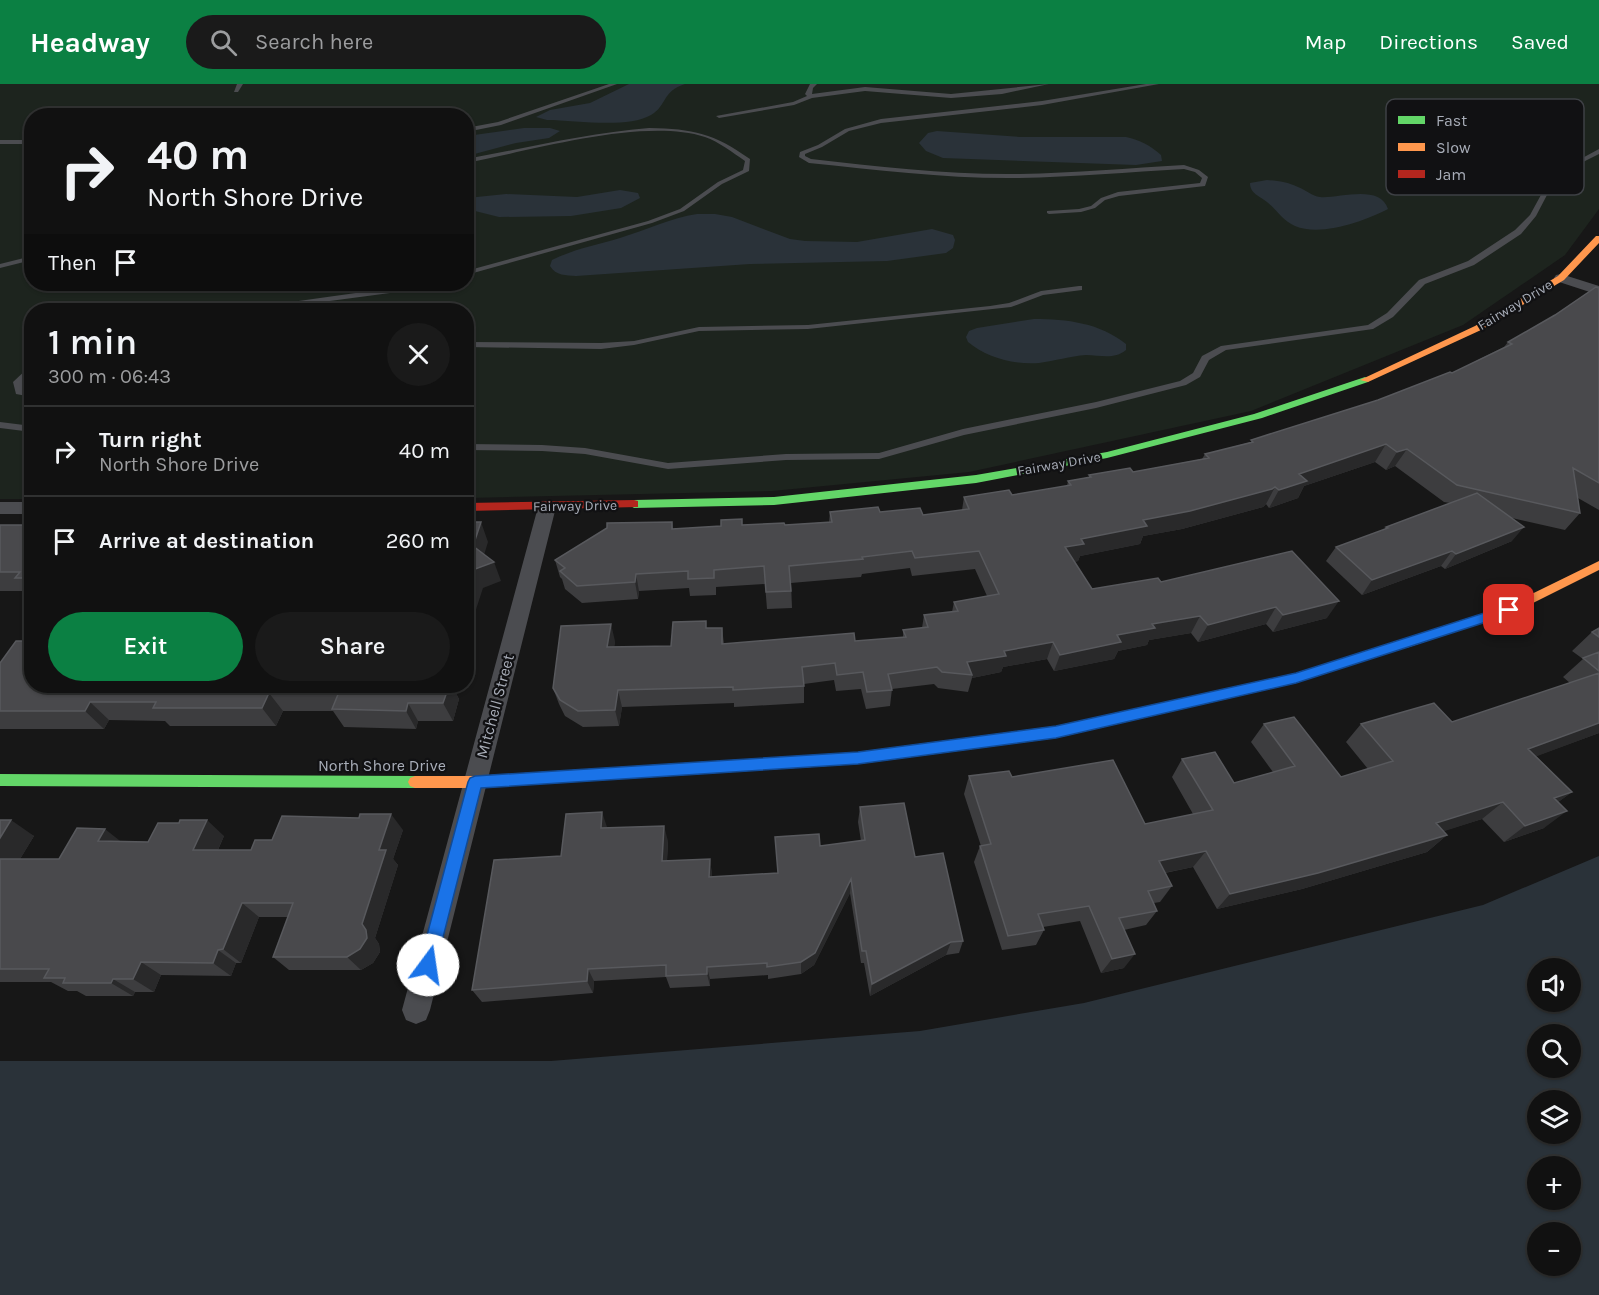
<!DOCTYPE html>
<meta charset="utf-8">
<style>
body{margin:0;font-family:Karla,sans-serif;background:#1a1a1a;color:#f1f3f6;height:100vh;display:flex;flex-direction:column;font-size:22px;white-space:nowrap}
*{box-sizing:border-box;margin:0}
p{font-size:20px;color:#9c9d9f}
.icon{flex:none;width:33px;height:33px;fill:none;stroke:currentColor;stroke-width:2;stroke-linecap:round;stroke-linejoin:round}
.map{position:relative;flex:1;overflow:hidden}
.sheet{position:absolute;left:24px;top:219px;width:450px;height:390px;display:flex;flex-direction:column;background:#111;border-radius:24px;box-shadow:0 2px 4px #0004,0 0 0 2px #303131}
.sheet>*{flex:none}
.hud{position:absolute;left:24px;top:24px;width:450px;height:183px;border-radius:24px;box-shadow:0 2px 4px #0004,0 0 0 2px #303131;background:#111;color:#f1f3f6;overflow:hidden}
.tools{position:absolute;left:1527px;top:874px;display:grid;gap:12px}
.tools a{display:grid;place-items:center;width:54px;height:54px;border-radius:50%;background:#111;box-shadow:0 2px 4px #0004,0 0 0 2px #303131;font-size:30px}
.pin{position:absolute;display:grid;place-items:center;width:51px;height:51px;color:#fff;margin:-26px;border-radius:12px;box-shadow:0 3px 9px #0006}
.me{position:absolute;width:66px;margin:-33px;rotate:14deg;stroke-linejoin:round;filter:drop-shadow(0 0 4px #0008)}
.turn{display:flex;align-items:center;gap:21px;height:126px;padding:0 24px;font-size:27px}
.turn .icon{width:78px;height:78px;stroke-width:2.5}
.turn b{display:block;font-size:42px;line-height:51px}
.then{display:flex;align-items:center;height:57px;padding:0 24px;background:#0003;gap:12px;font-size:22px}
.round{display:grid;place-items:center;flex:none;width:63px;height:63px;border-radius:32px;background:#1a1a1a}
.headline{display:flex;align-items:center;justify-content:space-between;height:102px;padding:0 24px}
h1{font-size:36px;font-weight:600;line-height:45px}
.primary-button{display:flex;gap:12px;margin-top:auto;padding:12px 24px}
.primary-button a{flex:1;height:69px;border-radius:36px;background:#0b8043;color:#fff;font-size:24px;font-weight:600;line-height:69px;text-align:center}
.primary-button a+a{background:#1a1a1a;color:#f1f3f6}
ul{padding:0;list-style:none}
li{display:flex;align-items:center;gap:18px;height:90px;padding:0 24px;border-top:2px solid #303131}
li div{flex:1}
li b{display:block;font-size:22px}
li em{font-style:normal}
header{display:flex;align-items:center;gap:36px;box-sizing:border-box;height:84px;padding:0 30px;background:#0b8043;color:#fff}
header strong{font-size:28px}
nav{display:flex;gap:33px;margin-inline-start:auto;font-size:21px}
.search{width:420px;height:54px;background:#1a1a1a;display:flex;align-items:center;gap:15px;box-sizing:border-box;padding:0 21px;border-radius:33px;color:#9c9d9f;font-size:22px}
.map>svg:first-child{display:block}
.green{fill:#1d241e;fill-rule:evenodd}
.water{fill:#2a3239;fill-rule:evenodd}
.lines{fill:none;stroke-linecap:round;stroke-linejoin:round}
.lane{fill:#4b4c50;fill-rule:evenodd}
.street{fill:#4b4c50;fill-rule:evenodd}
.fast{fill:#63d668;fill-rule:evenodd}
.slow{fill:#ff974d;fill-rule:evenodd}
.jam{fill:#b3261e;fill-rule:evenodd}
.wall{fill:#3d3d3f}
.shaded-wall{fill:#29292a}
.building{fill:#49494c;stroke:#58595d;stroke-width:1.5}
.route{fill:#1a73e8;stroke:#114b97;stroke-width:1.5}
.labels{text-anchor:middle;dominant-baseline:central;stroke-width:4.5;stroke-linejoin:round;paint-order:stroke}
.far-street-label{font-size:14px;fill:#a8adb8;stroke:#111113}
.street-label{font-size:16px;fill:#a8adb8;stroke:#111113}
.key{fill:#111113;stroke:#3e4045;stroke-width:1.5}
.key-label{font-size:16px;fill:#a8adb8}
</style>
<header>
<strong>Headway</strong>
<div class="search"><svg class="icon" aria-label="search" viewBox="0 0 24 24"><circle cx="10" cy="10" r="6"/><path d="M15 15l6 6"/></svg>Search here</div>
<nav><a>Map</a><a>Directions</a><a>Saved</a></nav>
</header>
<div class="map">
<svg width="1599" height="1211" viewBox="0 0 1599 1211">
<rect width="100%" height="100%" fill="#171717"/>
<path class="green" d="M0 0H1599V125L1565 171 1463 241 1251 327 969 388 772 407 467 414 466 226H32L31 415H0ZM32 32H466V200H32Z"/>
<path class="water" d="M629 0H685C662 7 667 22 651 31 627 45 575 36 547 36L536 33 550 26 590 19Z
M524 44H550L560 47 549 54 516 59 467 72V52Z
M937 47 1020 53H1126C1140 56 1150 61 1161 71L1162 77 1136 81 943 74 926 67 919 59 928 49Z
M1267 96C1278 97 1288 98 1298 103 1306 106 1312 112 1320 113 1337 115 1380 99 1388 125 1365 137 1321 153 1295 142 1283 137 1277 126 1267 118 1260 112 1250 110 1250 99Z
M620 106 638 109 640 114 621 124 571 132 499 133 467 125V114L506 110 577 113Z
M697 130H715L732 133 790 155 805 157 857 158 932 145 953 151 955 156 953 164 946 169 887 177 750 180 576 192C566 191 556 192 550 182L552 176C574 165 597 161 620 154 646 146 671 134 697 130Z
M1034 235C1067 235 1100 239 1126 260V266C1114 276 1100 271 1086 271 1070 272 1055 277 1039 279 1015 281 987 274 968 258L966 253 969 247 977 244Z
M1599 772V1211H0V977H551L920 947 1084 919 1483 821ZM1538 885H1570V918H1538ZM1538 951H1570V984H1538ZM1538 1017H1570V1050H1538ZM1538 1083H1570V1116H1538ZM1538 1149H1570V1182H1538Z"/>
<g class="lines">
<path class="lane" d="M237 0H243L238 8H234Z
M609 0H617L501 41 466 48V44L498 38Z
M810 0H817L813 4 812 10 865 3 951 10 1049 0 1002 10 951 14 865 7 812 14 794 21 719 34 716 32 793 18 807 12 805 10Z
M1146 0H1159L1042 21 881 39 849 47 822 63 805 70V72L811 75C880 83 950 91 1020 90 1075 89 1129 84 1184 81L1199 86 1208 93 1205 102 1119 112 1105 116 1095 124 1081 128 1049 130 1047 129V127L1079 125 1091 122 1101 114 1118 108 1200 99 1202 94 1195 88 1184 85C1129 88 1074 93 1019 94 949 95 879 86 809 79L799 73 800 68 818 61 845 45 881 35 1042 17Z
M649 44C694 45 713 49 750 75L749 87 722 100 684 127 652 139 466 191V187L648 137 680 125 718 98 743 86 745 77C732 68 719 58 705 53 642 33 531 67 466 79V75C527 64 587 49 649 44Z
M0 56H32V60H0Z
M1599 65V70L1579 80 1547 111 1536 132 1521 150 1474 181 1425 200 1393 233 1373 245 1226 266 1209 276 1200 293 1186 301 1096 324 964 351 879 375 786 376 668 385 585 370 542 367 466 366V360L542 361 585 364 668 379 786 370 879 369 963 345 1096 318 1180 297 1193 289 1202 272 1221 262 1368 241 1387 229 1419 196 1468 177 1515 146 1530 131 1542 109 1575 78Z
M32 172V176L0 184V180Z
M420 200H433L405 207 262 226H244L248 224Z
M1079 202H1082V206L1043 211 1011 223 808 245 699 247 634 261 601 265 466 263V258L601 259 634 257 699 243 808 241 990 222 1009 219 1041 207Z
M29 283H32V290L22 299 23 306 32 307V313L16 310 13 298Z
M0 338 32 342V348L0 344Z"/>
<path class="street" d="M1561 190 1599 202V211L1556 197 1554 194 1556 191Z
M547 417 554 419 556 423 430 926 426 936 416 940 406 936 402 926 538 423 540 419Z
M0 418H32V430H0Z"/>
<path class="fast" d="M1365 293 1370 296 1368 298 1262 334 1107 374 976 399 774 421 634 424 628 420 634 416 774 413 976 391 1107 368 1254 330Z
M1234 603 1239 604 1241 608 1239 612 1056 654 858 680 812 683 807 681 805 677 807 673 812 671 858 668 1056 642Z
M0 690 415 692 420 694 422 698 420 702 415 704 0 702Z"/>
<path class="slow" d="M1596 152H1599V159L1564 196 1481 246 1368 298 1360 296 1475 242 1558 192Z
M1599 477V486L1513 529 1406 564 1400 559 1401 556 1505 523Z
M812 671 817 673 819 677 817 681 812 683 475 704H415L410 702 408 698 410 694 415 692H475Z"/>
<path class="jam" d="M634 416 638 417V423L466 427V419Z
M1406 554 1412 559 1411 562 1296 599 1234 613 1229 612 1227 608 1229 604 1234 603 1296 589Z"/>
</g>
<path class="wall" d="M1599 204V426L1578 414 1580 429 1565 446 1512 434V457L1445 485 1441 482 1362 511 1326 477 1336 463 1384 446 1386 443 1450 419 1444 418 1395 382 1386 386 1375 378 1304 402 1298 414 1269 424 1266 420 1263 423 1182 445 1143 452 1140 460 1080 472 1078 477 1074 478 1092 505 1161 498 1327 534 1273 548 1266 540 1198 558 1191 549 1149 556 1147 561 1118 567 1114 575 1054 587 1047 575 1003 583 1001 588 972 594 968 608 938 604 934 600 892 605 890 622 866 625 861 605 836 607 834 596 804 600V619L734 623V619L622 623 619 642 583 643 565 632 559 620 553 604 615 557 614 563 671 562 707 544H722L724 560 855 557 903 554V546L922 544 924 531 952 528 954 518 987 512 975 485 912 492 910 484 862 490 861 493 791 499 792 524 767 525 765 500 716 503V511L690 512 689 504 639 507 638 515 582 519 565 505 562 495 560 493 555 476 672 438 673 445 742 441H785L829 438 830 428H880L923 431 962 426 964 413 1012 411 1067 402 1068 397 1089 393V391L1133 388 1202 375 1205 370 1251 358V356L1378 316 1452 289 1504 263 1508 258 1555 231Z
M0 441H32V512L27 507H0Z
M1599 544V649L1536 672 1572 708 1558 718 1544 744 1504 758 1482 735 1443 747 1447 751 1427 768 1302 805 1217 825 1193 783 1165 789 1172 802 1160 818 1154 819 1157 827 1146 841 1124 846V884L1101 889 1080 837 1043 843 1044 846 1036 861 1002 866 974 778 980 762H981L964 710 969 692 1012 693 1145 740 1193 730 1172 693 1182 675 1234 699 1273 688 1251 658 1264 640 1341 693 1368 685 1346 658 1361 640 1452 638 1570 599 1563 593 1583 575 1572 567 1592 548Z
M0 579 32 602H452L459 615 453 637H418L416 645 344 643 333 627H283L276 642H170L165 637 109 636 104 645H0Z
M860 723 915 773 963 857 959 869 946 871 870 912 864 879H861L850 809 814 881 801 890 768 895V891L710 895V902L670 904 666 893 594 897 593 909 482 918 472 906 561 772 607 743V744L668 757 667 777 710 775 712 793 778 789 820 762 861 757 858 738Z
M0 736 34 752 20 775H59L120 757 148 758 224 752 218 766H251L272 756 403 746 393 775 398 781 375 854 379 860 380 868 373 879 361 886H289L273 873 288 833H259L241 879H236L231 892 161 891 154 908H135L133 912H86L77 907H68L51 898H0Z"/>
<path class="shaded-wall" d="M1386 360 1375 378 1304 402 1298 414 1269 424 1279 406 1299 390Z
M1407 365 1395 382 1386 386 1397 368Z
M1275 403 1266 420 1263 423 1182 445 1143 452 1140 460 1080 472 1078 477 1059 481 1065 463 1081 455 1143 436Z
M481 438 488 458 481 481 473 462Z
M1524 443 1512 457 1445 485 1456 470Z
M1452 467 1441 482 1362 511 1372 496Z
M494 478 501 497 483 504 466 556V511L475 485Z
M636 490 639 507 638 515 635 498Z
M1339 517 1327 534 1273 548 1283 531Z
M1276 523 1266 540 1198 558 1208 541Z
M1200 532 1191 549 1149 556 1147 561 1118 567 1114 575 1054 587 1060 571 1152 540Z
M611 540 615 557 612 580 607 563Z
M1053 558 1047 575 1003 583 1001 588 972 594V591L967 578 1004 567Z
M441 602H452L459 615 453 637 443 619Z
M618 606 622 623 619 642 615 626Z
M269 609 283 627 276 642 262 624Z
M90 618 109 636 104 645 85 627Z
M408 619 418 637 416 645 406 627Z
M1599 639V649L1508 683 1528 665Z
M1572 708 1549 725 1554 714Z
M1503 718 1482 735 1417 756 1436 739Z
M1567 727 1544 744 1504 758 1525 742Z
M602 728 607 743 606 759 601 744Z
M391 730 403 746 393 775 398 781 375 854 379 860 380 868 373 879 361 886 347 873 362 840 379 766Z
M11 736 34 752 11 790 0 783V754Z
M207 736 224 752 211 781 193 766Z
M664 742 668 757 666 791 662 777Z
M105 745 124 760 98 757Z
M1447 751 1427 768 1302 805 1217 825 1230 810Z
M1206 767 1193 783 1148 792 1159 777Z
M710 775 712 790V807L709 793Z
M851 795 850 809 814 881 801 890V878Z
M242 819 259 833 241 879 223 865Z
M951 858 946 871 870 912 872 900Z
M218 866 236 879 231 892 213 879Z
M1135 870 1124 884 1101 889 1112 875Z
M141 878 161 891 154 908 133 895Z
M707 883 710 895V902L707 890Z
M588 885 594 897 593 909 587 897Z
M113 895 135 908 133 912 111 899Z"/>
<path class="building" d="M1596 203 1599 204V399L1573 384 1580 429 1457 401 1407 365 1397 368 1386 360 1299 390 1307 397 1285 404 1279 406 1275 403 1272 405 1190 427 1143 436 1147 442 1081 455 1084 460 1065 463 1092 505 1158 494 1161 498 1292 467 1339 517 1283 531 1276 523 1208 541 1200 532 1152 540 1155 544 1117 551 1121 558 1060 571 1053 558 1004 567 1006 572 967 578 972 591 942 588 937 583 888 590 892 606 867 608 863 588 837 591 835 579 802 583 804 602 733 606V603L618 606 615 626 578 627 560 616 553 604 561 542 611 540 607 563 671 562 673 538 706 537V544H722V560L854 549 855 557 906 553 903 546 928 543 924 531 958 527 954 518 999 510 979 467 915 474 912 467 862 473 863 475 789 482 791 507 766 508 764 482 714 486V494L688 495V487L636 490 635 498 577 502 560 487 565 484 555 476 607 444V439L672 438V445L721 442V436L742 435V441L784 439 785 441 832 438 830 428 878 423 880 428 920 424 923 431 969 425 964 413 1009 406 1012 411 1071 401 1068 397 1091 393 1089 391 1130 384 1133 388 1209 374 1205 370 1253 358 1251 356 1378 316 1450 288 1452 289 1512 260 1508 258 1555 231Z
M1477 409 1524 443 1456 470 1452 467 1372 496 1336 463 1388 444 1386 443Z
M466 438H481L473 462 494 478 475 485 466 511Z
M0 441H32V494H15L20 488H0Z
M1599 544V553L1592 548Z
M16 557H32V575L29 579H32V602H449L443 619H408L406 627 332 625 339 608 269 609 262 624H153L156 618H90L85 627H0V579Z
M1599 568V587L1583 574Z
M1599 589V639L1528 665 1572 708 1554 714 1567 727 1525 742 1503 718 1436 739 1447 751 1318 789 1230 810 1206 767 1159 777 1172 802 1148 807 1157 827 1119 834 1135 870 1112 875 1089 822 1038 830 1044 846 1008 852 980 762 991 760 969 692 1009 687 1012 693 1113 676 1145 740 1213 726 1182 675 1215 668 1234 699 1295 682 1264 640 1294 633 1341 693 1393 677 1361 640 1434 619 1452 638Z
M904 719 915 773 943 769 963 857 951 858 872 900 866 867H862L851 795 815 869 801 878 767 883V879L707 883V890L666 892V881L588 885 587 897 472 906 494 776 561 772 566 730 602 728 601 744 664 742 662 777 710 775 709 793 778 789 775 753 819 750 820 762 865 756 860 723Z
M360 730H391L379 766H386L362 840 366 846 367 854 360 865 347 873H273L293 819H242L223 865 218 866 213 879 141 878 133 895H113L111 899H63L65 894H44L49 885H0V775H59L77 744 105 745 98 757 148 758 158 739H179L180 736H207L193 766H251L255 756H272L282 732 359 734Z
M0 736H11L0 754Z"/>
<path class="route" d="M1509 521 1516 526 1514 529 1296 599 1056 654 858 680 481 704 436 881 434 887 428 889 422 887 419 881 468 698 470 694 475 692 858 668 1056 642 1296 589Z"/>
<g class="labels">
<g class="far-street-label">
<text transform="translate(1515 221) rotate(-31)">Fairway Drive</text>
<text transform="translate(1059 380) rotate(-10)">Fairway Drive</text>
<text transform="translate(575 422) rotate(-1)">Fairway Drive</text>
</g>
<g class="street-label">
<text transform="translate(495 622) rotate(-75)">Mitchell Street</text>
<text x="382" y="681">North Shore Drive</text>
</g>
</g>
<rect x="1386" y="15" width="198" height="96" rx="9" class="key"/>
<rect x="1398" y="32" width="27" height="8" fill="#63d668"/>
<rect x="1398" y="59" width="27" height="8" fill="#ff974d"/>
<rect x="1398" y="86" width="27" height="8" fill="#b3261e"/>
<g class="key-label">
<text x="1436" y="42">Fast</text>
<text x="1436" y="69">Slow</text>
<text x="1436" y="96">Jam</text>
</g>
</svg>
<div class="tools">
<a><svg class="icon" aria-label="sound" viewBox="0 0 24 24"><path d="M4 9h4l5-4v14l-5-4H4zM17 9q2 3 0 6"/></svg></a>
<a><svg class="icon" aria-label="search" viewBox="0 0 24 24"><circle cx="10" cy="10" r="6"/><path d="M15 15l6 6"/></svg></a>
<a><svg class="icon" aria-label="layers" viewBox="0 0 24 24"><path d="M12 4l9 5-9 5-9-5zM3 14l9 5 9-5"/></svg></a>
<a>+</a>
<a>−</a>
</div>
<div class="pin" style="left:1509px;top:526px;background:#d93025"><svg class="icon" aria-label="arrive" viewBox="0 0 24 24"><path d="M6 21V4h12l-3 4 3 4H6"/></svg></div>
<svg class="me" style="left:428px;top:881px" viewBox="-20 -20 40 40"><circle r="19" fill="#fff"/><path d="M0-13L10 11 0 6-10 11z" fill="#1a73e8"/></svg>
<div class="hud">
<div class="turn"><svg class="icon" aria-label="right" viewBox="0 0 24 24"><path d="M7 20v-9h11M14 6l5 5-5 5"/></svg><div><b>40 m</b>North Shore Drive</div></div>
<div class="then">Then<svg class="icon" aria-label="arrive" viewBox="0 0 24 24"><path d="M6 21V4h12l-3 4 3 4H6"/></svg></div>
</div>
<section class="sheet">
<div class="headline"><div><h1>1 min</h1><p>300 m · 06:43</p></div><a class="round"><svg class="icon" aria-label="close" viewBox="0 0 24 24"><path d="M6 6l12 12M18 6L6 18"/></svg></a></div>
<ul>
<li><svg class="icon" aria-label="right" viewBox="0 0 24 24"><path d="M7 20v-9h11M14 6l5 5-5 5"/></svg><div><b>Turn right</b><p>North Shore Drive</p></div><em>40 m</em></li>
<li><svg class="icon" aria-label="arrive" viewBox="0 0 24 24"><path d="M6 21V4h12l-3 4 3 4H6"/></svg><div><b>Arrive at destination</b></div><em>260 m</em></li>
</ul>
<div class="primary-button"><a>Exit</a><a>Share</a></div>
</section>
</div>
